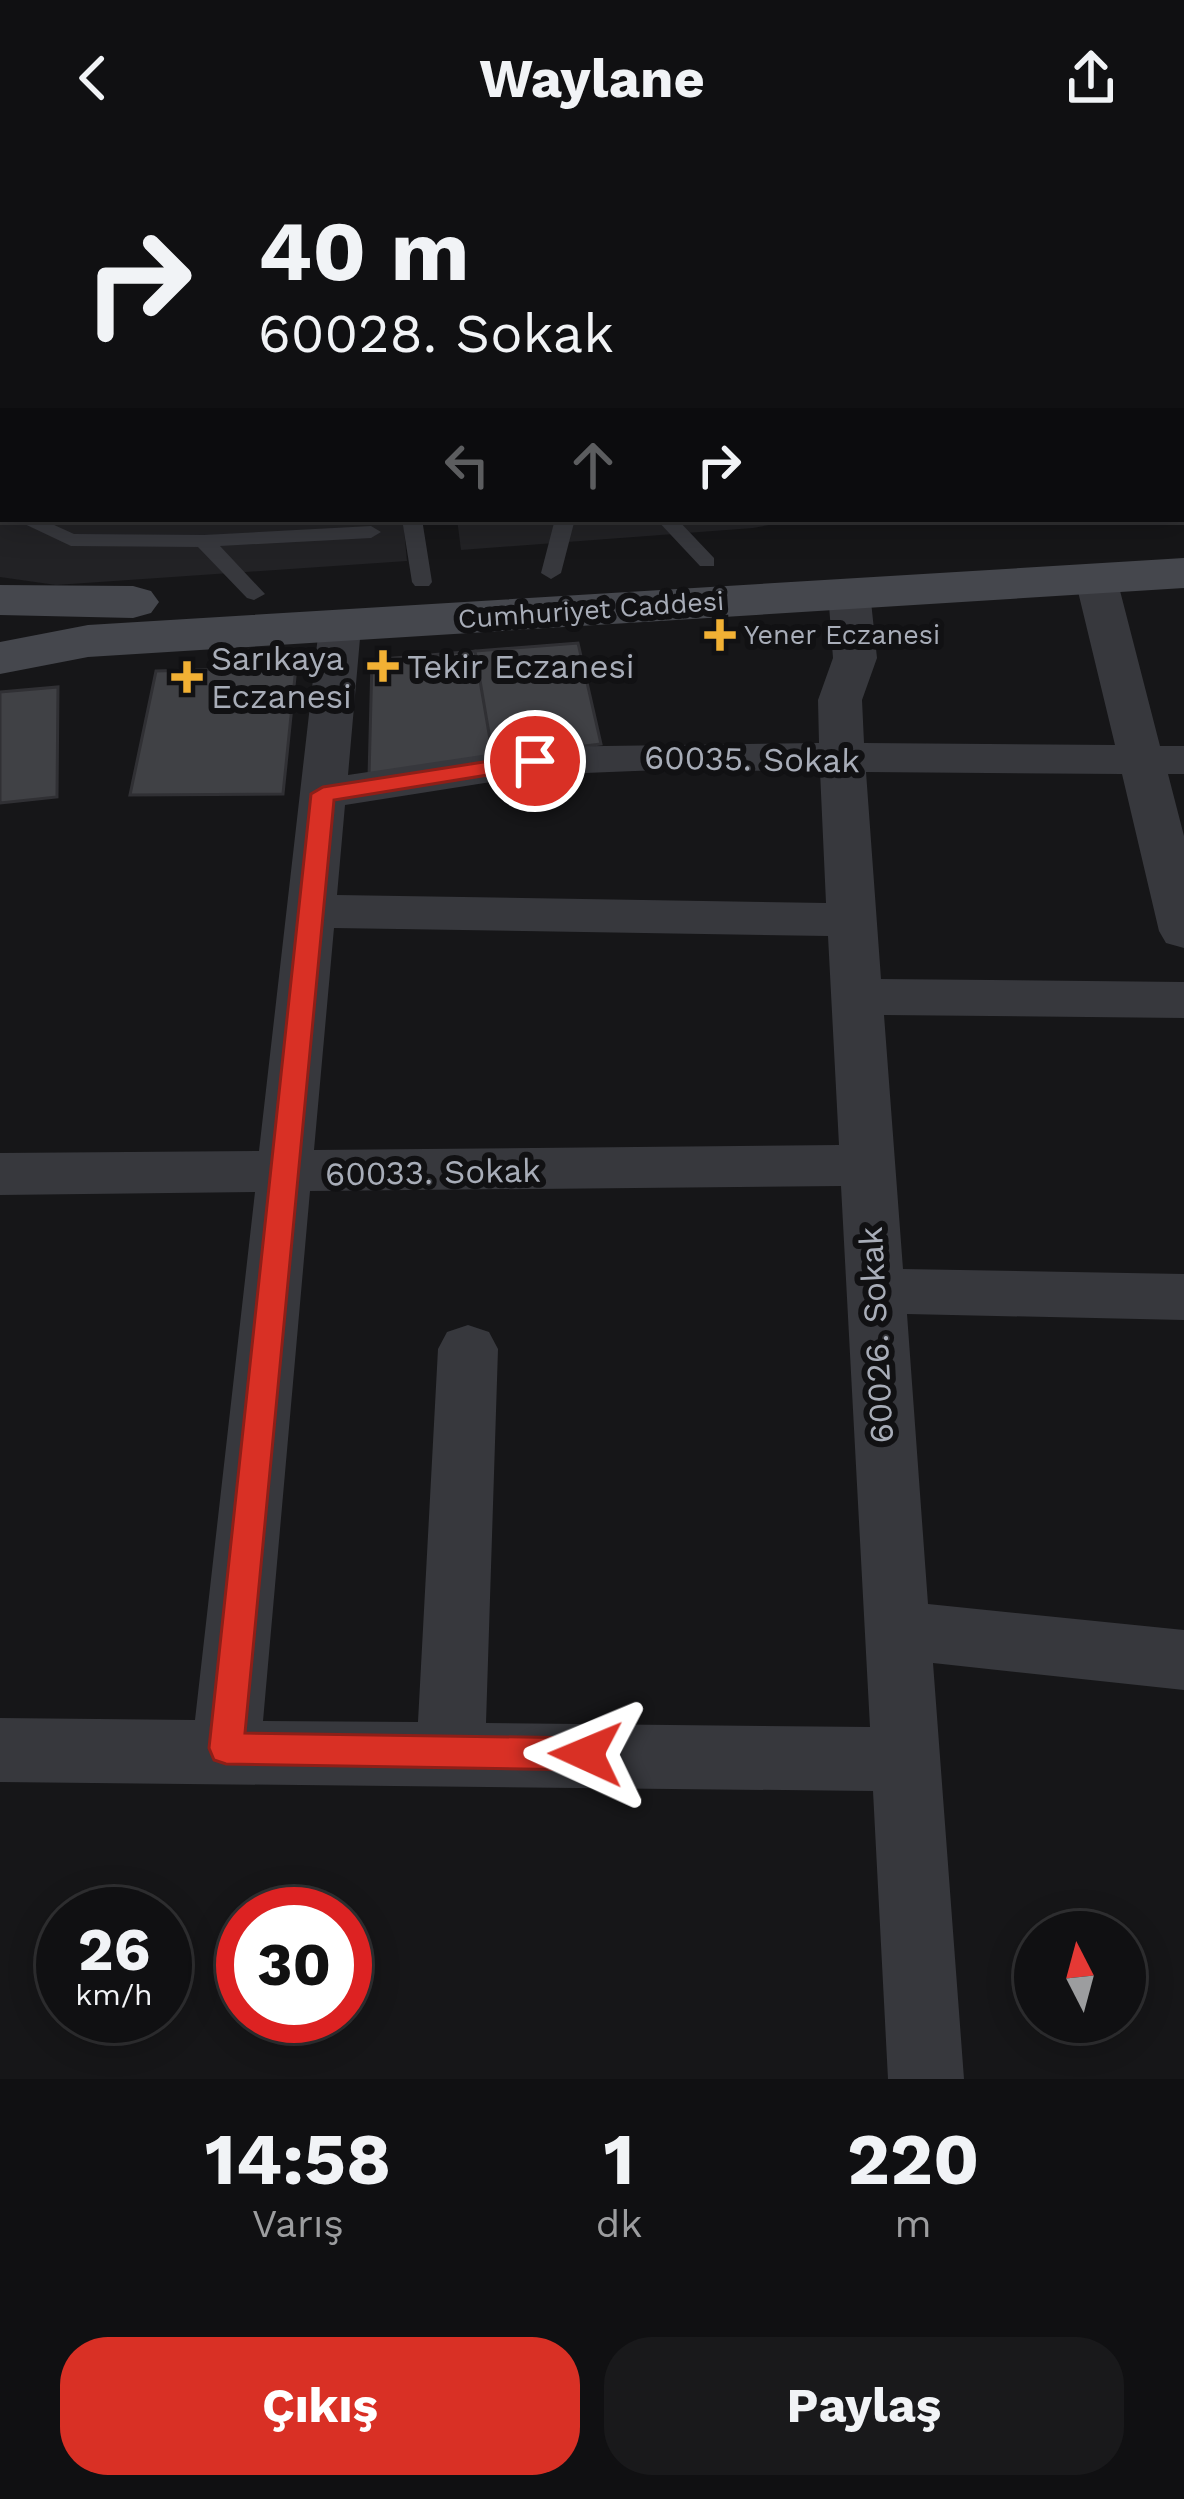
<!DOCTYPE html>
<html lang="tr">
<meta charset="utf-8">
<style>
body{margin:0;font-family:"Work Sans",sans-serif;background:#19191b;color:#f1f3f6;height:100vh;display:flex;flex-direction:column;font-size:45px;white-space:nowrap}
*{box-sizing:border-box;margin:0}
p{font-size:39px;color:#9c9d9f}
.icon{flex:none;width:66px;height:66px;fill:none;stroke:currentColor;stroke-width:2;stroke-linecap:round;stroke-linejoin:round}
.map{position:relative;height:1923px;overflow:hidden}
.sheet{display:flex;flex-direction:column;background:#101012;flex:1}
.sheet>*{flex:none}
.guide{position:absolute;left:0px;top:0px;width:1185px;height:366px;box-shadow:0 6px 30px #0003,0 0 0 3px #303032;background:#101012;color:#f1f3f6;overflow:hidden}
.needle{width:78px;rotate:354deg}
.controls{position:absolute;left:1014px;top:1755px;display:grid;gap:24px}
.controls a{display:grid;place-items:center;width:132px;height:132px;border-radius:50%;background:#101012;box-shadow:0 6px 30px #0003,0 0 0 3px #303032;font-size:60px}
.speed{position:absolute;left:36px;top:1731px;display:flex;gap:24px;font-size:60px;font-weight:700;text-align:center}
.speed>*{display:grid;place-content:center;width:156px;height:156px;border-radius:50%;background:#101012;box-shadow:0 6px 30px #0003,0 0 0 3px #303032;line-height:1}
.speed small{font-size:30px;font-weight:400}
.speed .limit{border:18px solid #d22;background:#fff;color:#111}
.pin{position:absolute;display:grid;place-items:center;width:102px;height:102px;color:#fff;margin:-51px;border:6px solid #fff;border-radius:50%;box-shadow:0 3px 12px #0007}
.me{position:absolute;width:132px;margin:-66px;rotate:271deg;stroke-linejoin:round;filter:drop-shadow(0 0 9px #0008)}
.turn{display:flex;align-items:center;gap:42px;height:252px;padding:0 60px;font-size:54px}
.turn .icon{width:156px;height:156px;stroke-width:2.5}
.turn b{display:block;font-size:84px;line-height:102px}
.lanes{display:flex;align-items:center;height:114px;padding:0 60px;background:#0003;justify-content:center;gap:60px;direction:ltr}
.lanes .off{opacity:.35}
.eta{display:flex;justify-content:space-evenly;align-items:center;height:204px;text-align:center}
.eta b{font-size:72px;font-weight:700;line-height:84px}
.action{display:flex;gap:24px;margin-top:auto;padding:24px 60px}
.action a{flex:1;height:138px;border-radius:48px;background:#d93025;color:#fff;font-size:48px;font-weight:700;line-height:138px;text-align:center}
.action a+a{background:#19191b;color:#f1f3f6}
header{display:flex;justify-content:space-between;align-items:center;height:156px;padding:0 60px;background:#101012;font-size:54px;font-weight:700}
.map>svg:first-child{display:block}
.built{fill:#222225}
.building{fill:#404145;stroke:#303034;stroke-width:3}
.lines{fill:none;stroke-linecap:round;stroke-linejoin:round}
.lane{fill:#37383d;fill-rule:evenodd}
.street{fill:#37383d;fill-rule:evenodd}
.secondary{fill:#45474d;fill-rule:evenodd}
.route{fill:#d93025;stroke:#8d1f18;stroke-width:3}
.poi-dot{fill:#f2b134;stroke:#111113;stroke-width:4.5}
.labels{text-anchor:middle;dominant-baseline:central;stroke-width:12;stroke-linejoin:round;paint-order:stroke}
.far-street-label{font-size:27px;fill:#a8adb8;stroke:#111113}
.far-poi-label{font-size:27px;fill:#a8adb8;stroke:#111113;text-anchor:start}
.poi-label{font-size:33px;fill:#a8adb8;stroke:#111113;text-anchor:start}
.street-label{font-size:33px;fill:#a8adb8;stroke:#111113}
</style>
<header><svg class="icon" aria-label="back" viewBox="0 0 24 24"><path d="M15 5l-7 7 7 7"/></svg>Waylane<svg class="icon" aria-label="share" viewBox="0 0 24 24"><path d="M12 15V3M7 8l5-5 5 5M5 13v7h14v-7"/></svg></header>
<div class="map">
<svg width="1184" height="1923" viewBox="0 0 1184 1923">
<rect width="100%" height="100%" fill="#161618"/>
<path class="built" d="M0 185 3 363H403L407 405 56 429 0 421Z
M457 363H794L795 364 753 372 461 394Z"/>
<path class="building" d="M578 487 601 588 493 601 475 495Z
M475 495 493 601 369 621 372 504Z
M296 511 283 638 130 639 156 515Z
M58 531 57 641 0 647V536Z"/>
<g class="lines">
<path class="lane" d="M380 0H396L398 3H382Z
M0 187H3V197H0Z
M0 341 3 342V355L0 354Z
M14 363H41L74 378 204 379 371 370 381 376 371 382 220 390 265 438 254 444 247 442 198 391 71 390Z
M402 363H422L432 426 429 430H415L412 426Z
M555 363H575L561 417 551 423 541 417Z
M656 363H677L714 402V410H700Z"/>
<path class="street" d="M83 0H115L117 3H85Z
M500 0H533L535 3H502Z
M3 159V181L0 182V160Z
M1096 410 1111 414 1117 423 1160 590H1184V618H1168L1184 680V792L1166 787 1159 775 1122 618 866 616 881 823 1184 826V862L884 859 903 1113 1184 1118V1164L907 1158 928 1448 1184 1474V1534L933 1507 964 1923H888L873 1635 0 1626V1562L195 1564 255 1036 0 1039V997L259 995 319 471 325 462H355L361 471 348 619 535 591 819 587 818 544 833 502 828 436 834 427H864L870 436 877 502 862 544 864 587 1115 589 1075 423 1081 414ZM660 614 820 615 826 747 337 739 345 649 535 619ZM334 772 828 780 839 989 314 994ZM841 1030 870 1571 486 1567 498 1193 489 1176 468 1169 447 1176 438 1193 418 1566 263 1565 310 1035Z"/>
<path class="secondary" d="M1184 402V432L88 501 0 518V486L88 469Z
M0 429 133 430 151 435 159 446 151 457 133 462 0 459Z"/>
</g>
<path class="route" d="M535 598 547 605 543 610 334 644 245 1577 586 1582 598 1586 604 1598 598 1609 586 1614 226 1608 214 1604 209 1592 311 638 323 631Z"/>
<g class="poi-dot">
<path d="M714 461h12v12h12v12h-12v12h-12v-12h-12v-12h12z"/>
<path d="M377 492h12v12h12v12h-12v12h-12v-12h-12v-12h12z"/>
<path d="M181 503h12v12h12v12h-12v12h-12v-12h-12v-12h12z"/>
</g>
<g class="labels">
<g class="far-street-label">
<text transform="translate(591 454) rotate(-4)">Cumhuriyet Caddesi</text>
</g>
<g class="far-poi-label">
<text x="744" y="479">Yener Eczanesi</text>
</g>
<g class="poi-label">
<text x="211" y="502">Sarıkaya<tspan x="211" dy="38">Eczanesi</tspan></text>
<text x="407" y="510">Tekir Eczanesi</text>
</g>
<g class="street-label">
<text transform="translate(752 603) rotate(1)">60035. Sokak</text>
<text transform="translate(433 1016) rotate(-1)">60033. Sokak</text>
<text transform="translate(876 1179) rotate(-93)">60026. Sokak</text>
</g>
</g>
</svg>
<div class="controls">
<a><svg class="needle" viewBox="-14 -14 28 28"><path d="M0-13l5 13h-10z" fill="#e53935"/><path d="M0 13l5-13h-10z" fill="#9c9d9f"/></svg></a>
</div>
<div class="speed"><div>26<small>km/h</small></div><div class="limit">30</div></div>
<div class="pin" style="left:535px;top:605px;background:#d93025"><svg class="icon" aria-label="arrive" viewBox="0 0 24 24"><path d="M6 21V4h12l-3 4 3 4H6"/></svg></div>
<svg class="me" style="left:586px;top:1598px" viewBox="-20 -20 40 40"><path d="M0-17L14 15 0 8-14 15z" fill="#d93025" stroke="#fff" stroke-width="4"/></svg>
<div class="guide">
<div class="turn"><svg class="icon" aria-label="right" viewBox="0 0 24 24"><path d="M7 20v-9h11M14 6l5 5-5 5"/></svg><div><b>40 m</b>60028. Sokak</div></div>
<div class="lanes"><svg class="icon off" aria-label="left" viewBox="0 0 24 24"><path d="M17 20v-9H6M10 6l-5 5 5 5"/></svg><svg class="icon off" aria-label="ahead" viewBox="0 0 24 24"><path d="M12 20V5M6 11l6-6 6 6"/></svg><svg class="icon" aria-label="right" viewBox="0 0 24 24"><path d="M7 20v-9h11M14 6l5 5-5 5"/></svg></div>
</div>
</div>
<section class="sheet">
<div class="eta">
<div><b>14:58</b><p>Varış</p></div>
<div><b>1</b><p>dk</p></div>
<div><b>220</b><p>m</p></div>
</div>
<div class="action"><a>Çıkış</a><a>Paylaş</a></div>
</section>
